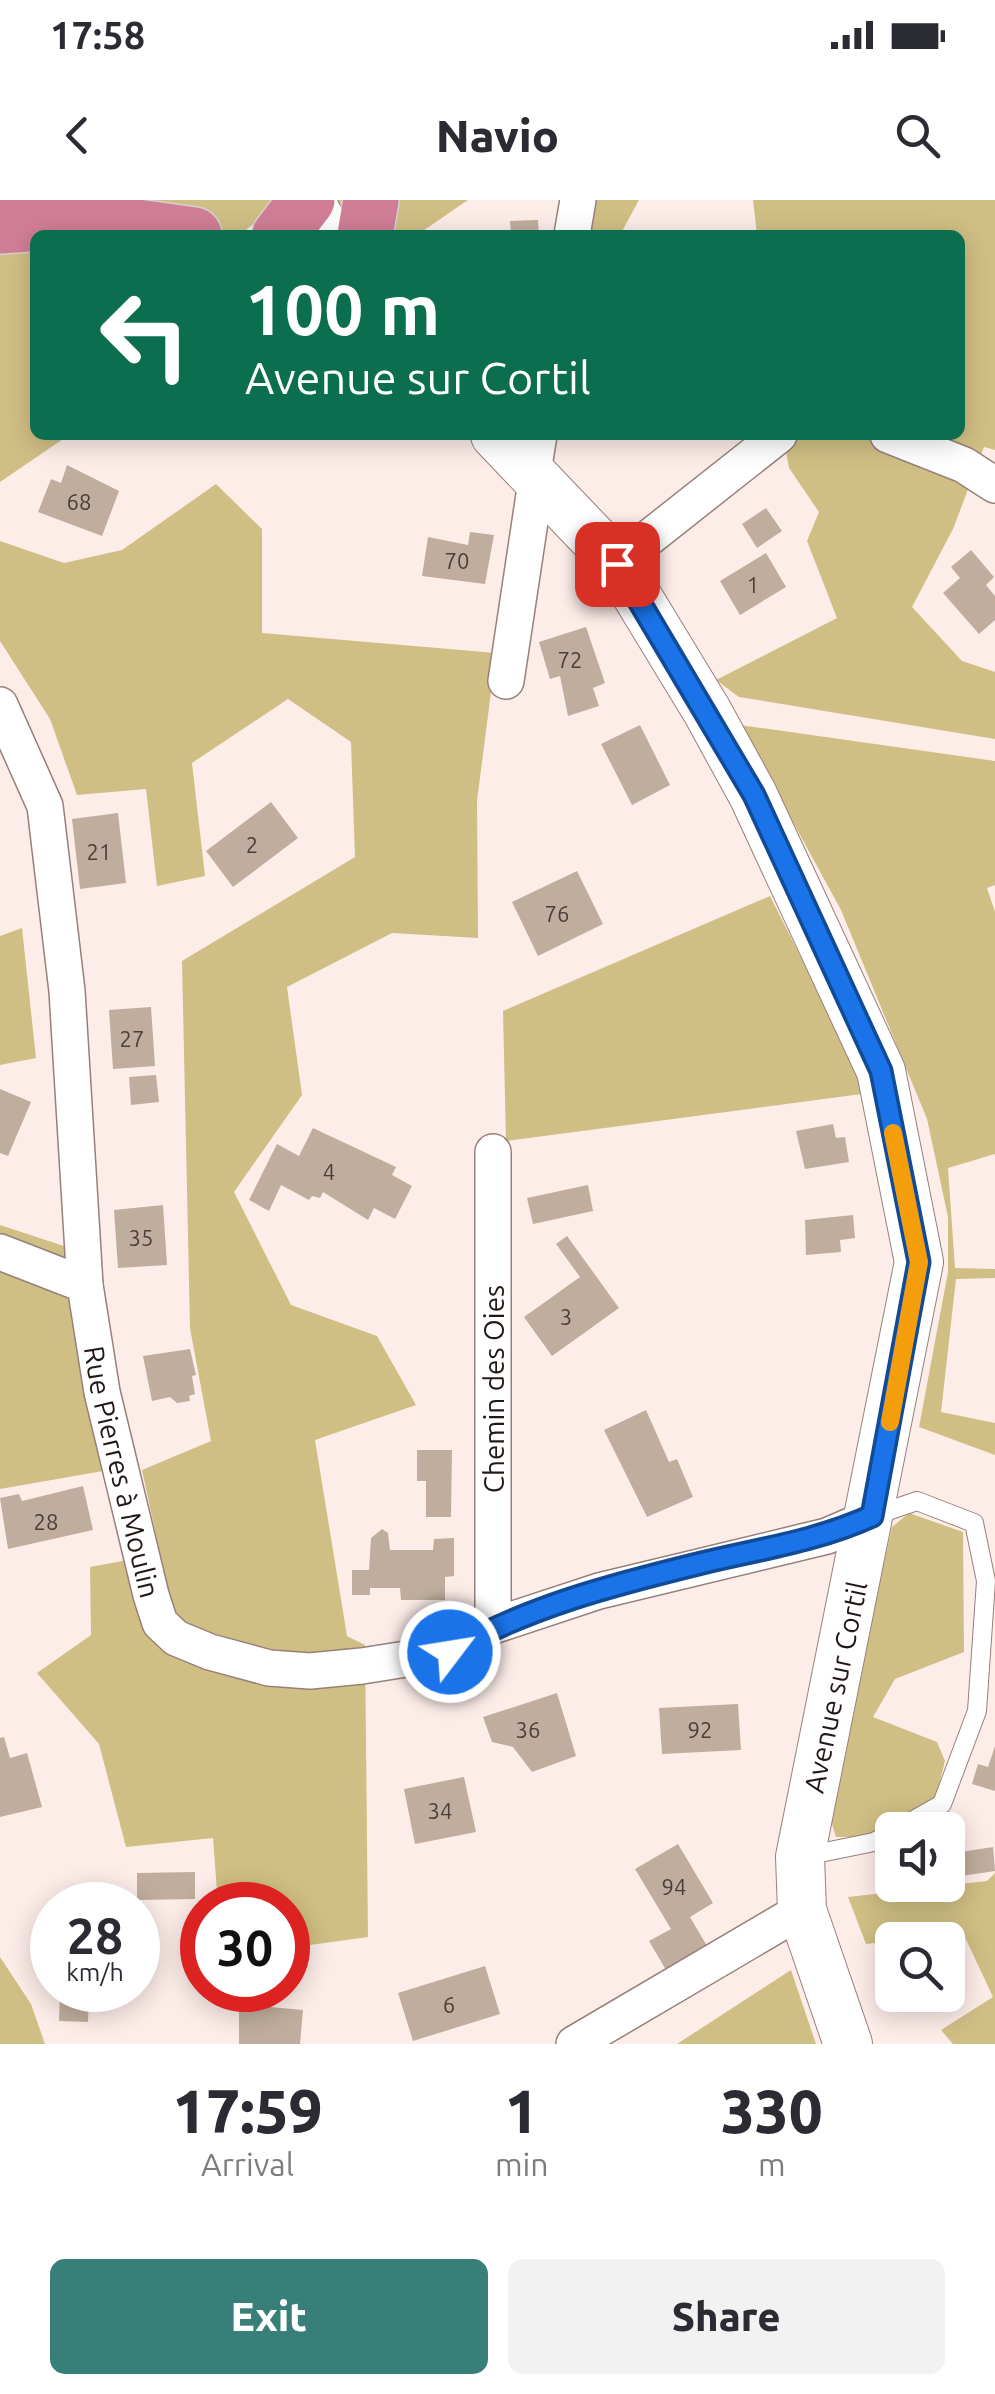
<!DOCTYPE html>
<meta charset="utf-8">
<style>
body{margin:0;font-family:Ubuntu,sans-serif;background:#f2f2f3;color:#2b2b33;height:100vh;display:flex;flex-direction:column;font-size:38px;white-space:nowrap}
*{box-sizing:border-box;margin:0}
p{font-size:32px;color:#7c7c81}
.icon{flex:none;width:55px;height:55px;fill:none;stroke:currentColor;stroke-width:2;stroke-linecap:round;stroke-linejoin:round}
.map{position:relative;height:1844px;overflow:hidden}
.drawer{display:flex;flex-direction:column;background:#fff;flex:1}
.drawer>*{flex:none}
.hud{position:absolute;left:30px;top:30px;width:935px;height:210px;border-radius:15px;box-shadow:0 5px 25px #0003;background:#0b6e4f;color:#fff;overflow:hidden}
.buttons{position:absolute;left:875px;top:1612px;display:grid;gap:20px}
.buttons a{display:grid;place-items:center;width:90px;height:90px;border-radius:15px;background:#fff;box-shadow:0 5px 25px #0003;font-size:50px}
.speed{position:absolute;left:30px;top:1682px;display:flex;gap:20px;font-size:50px;font-weight:700;text-align:center}
.speed>*{display:grid;place-content:center;width:130px;height:130px;border-radius:50%;background:#fff;box-shadow:0 5px 25px #0003;line-height:1}
.speed small{font-size:25px;font-weight:400}
.speed .limit{border:15px solid #d22;background:#fff;color:#111}
.pin{position:absolute;display:grid;place-items:center;width:85px;height:85px;color:#fff;margin:-42px;border-radius:20px;box-shadow:0 5px 15px #0006}
.me{position:absolute;width:110px;margin:-55px;rotate:59deg;stroke-linejoin:round;filter:drop-shadow(0 0 8px #0008)}
.turn{display:flex;align-items:center;gap:35px;height:210px;padding:0 50px;font-size:45px}
.turn .icon{width:130px;height:130px;stroke-width:2.5}
.turn b{display:block;font-size:70px;line-height:85px}
.eta{display:flex;justify-content:space-evenly;align-items:center;height:170px;text-align:center}
.eta b{font-size:60px;font-weight:800;line-height:70px}
.cta{display:flex;gap:20px;margin-top:auto;padding:20px 50px}
.cta a{flex:1;height:115px;border-radius:15px;background:#377f78;color:#fff;font-size:40px;font-weight:800;line-height:115px;text-align:center}
.cta a+a{background:#f2f2f3;color:#2b2b33}
.status{display:flex;justify-content:space-between;align-items:center;height:70px;padding:0 50px;background:#fff;direction:ltr}
.status svg{height:28px;fill:currentColor}
header{display:flex;justify-content:space-between;align-items:center;height:130px;padding:0 50px;background:#fff;font-size:45px;font-weight:800}
.map>svg:first-child{display:block}
.green{fill:#d0bf84}
.building{fill:#c0ad9d}
.lines{fill:none;stroke-linecap:round;stroke-linejoin:round}
.service-casing{stroke:#98807a;stroke-width:20}
.minor-casing{stroke:#98807a;stroke-width:38}
.secondary-casing{stroke:#98807a;stroke-width:50}
.motorway-casing{stroke:#d3d1d1;stroke-width:58}
.service{stroke:#fff;stroke-width:18}
.minor{stroke:#fff;stroke-width:35}
.secondary{stroke:#fff;stroke-width:48}
.motorway{stroke:#d07e96;stroke-width:55}
.route-casing{stroke:#114b97;stroke-width:25}
.route{stroke:#1a73e8;stroke-width:18}
.slow{stroke:#f59e0b;stroke-width:18}
.labels{text-anchor:middle;dominant-baseline:central;stroke-width:9;stroke-linejoin:round;paint-order:stroke}
.number-label{font-size:22px;fill:#4a3e38}
.street-label{font-size:28px;fill:#221917;stroke:#fefefe}
</style>
<div class="status"><b>17:58</b><svg viewBox="0 0 49 12"><path d="M0 12V9h3v3zM5 12V6h3v6zM10 12V3h3v9zM15 12V0h3v12zM26 1h20v11H26zM47 4h2v5h-2z"/></svg></div>
<header><svg class="icon" aria-label="back" viewBox="0 0 24 24"><path d="M15 5l-7 7 7 7"/></svg>Navio<svg class="icon" aria-label="search" viewBox="0 0 24 24"><circle cx="10" cy="10" r="6"/><path d="M15 15l6 6"/></svg></header>
<div class="map">
<svg width="995" height="1844" viewBox="0 0 995 1844">
<rect width="100%" height="100%" fill="#fdede9"/>
<path class="green" d="M0 0H468L417 35H315L263 16 240 35H35V235H69L0 282Z
M577 0H639L620 35H582Z
M753 0H995V250L984 247 953 329 912 407 962 461 995 472V539L739 497 716 480 837 418 807 341 819 312 789 268 783 235H960V35H757Z
M216 284 262 329V433L496 453 477 601 478 738 392 733 287 787 302 895 234 992 291 1105 377 1136 416 1205 315 1240 347 1436 365 1445 368 1737 288 1748V1705H218L213 1638 126 1647 99 1544 37 1473 91 1435 90 1367 160 1354 142 1270 211 1241 190 1128 182 761 355 657 351 542 288 499 192 563 205 676 157 686 146 589 77 595 50 519 0 441V341L64 363 122 350Z
M740 525 995 561V685L987 688 995 712V954L948 968 955 1068 995 1069V1078L956 1079 941 1212 995 1223V1255L919 1227 948 1072V1017L927 919 841 710Z
M770 696 869 893 506 941 503 811Z
M22 728 36 858 0 865V736Z
M0 1025 64 1046 103 1271 0 1289Z
M909 1313 963 1332 964 1452 895 1479 873 1517 937 1542 945 1561 935 1600 865 1637H836L828 1611 892 1327Z
M995 1673V1844H953L941 1830 993 1797 963 1733 866 1744 848 1697 987 1681Z
M0 1757 31 1804 45 1844H0Z
M791 1770 816 1844H677Z"/>
<path class="building" d="M538 20 539 35H511L510 21Z
M67 265 119 291 102 336 38 312 51 279 61 283Z
M766 308 782 331 757 348 742 324Z
M470 332 494 335 485 384 422 376 428 337 468 345Z
M971 350 994 377 986 385 995 396V420L979 434 943 393 960 378 951 367Z
M766 353 786 387 740 415 720 381Z
M586 427 605 483 593 488 599 506 568 516 560 476 550 479 539 442Z
M640 525 670 585 632 605 601 544Z
M271 602 298 638 233 687 206 651Z
M118 613 126 683 80 689 72 619Z
M577 671 603 724 538 756 512 702Z
M151 807 155 866 113 869 109 810Z
M156 875 159 902 131 905 129 877Z
M0 889 31 902 8 956 0 953Z
M833 924 836 938 845 937 849 962 805 969 796 931Z
M313 928 396 967 392 975 412 986 395 1019 374 1008 368 1020 323 992 320 998 312 996 309 1000 281 985 269 1011 249 1000 277 944 299 956Z
M588 985 593 1011 533 1024 527 998Z
M163 1005 167 1065 118 1068 114 1010Z
M853 1015 855 1038 840 1040 841 1052 806 1055 805 1020Z
M567 1036 619 1108 552 1156 524 1117 580 1077 556 1044Z
M190 1149 196 1175 192 1176 195 1194 189 1196 190 1201 177 1203 170 1197 152 1201 143 1156Z
M646 1210 669 1262 677 1259 693 1297 647 1317 604 1230Z
M417 1250H452L451 1317H426V1281H417Z
M83 1286 93 1330 8 1349 0 1298 19 1294 22 1301Z
M382 1329 388 1333 390 1350H433L434 1339 454 1338V1376L445 1377V1400H401L400 1388H370V1395H352V1370H369L371 1338Z
M557 1493 576 1556 532 1572 513 1547 492 1542 483 1517Z
M738 1504 741 1550 662 1554 659 1508Z
M4 1537 10 1558 27 1553 42 1607 0 1617V1538Z
M995 1546V1591L972 1584 978 1564 988 1567Z
M464 1577 476 1632 415 1644 404 1589Z
M952 1641 954 1653 993 1647 995 1671 948 1678V1642Z
M678 1644 713 1703 690 1717 710 1751 669 1775 649 1741 671 1729 635 1669Z
M195 1672V1699L137 1700V1673Z
M485 1766 500 1814 413 1841 398 1793Z
M60 1791 89 1792 88 1822 59 1821Z
M239 1804 303 1810 300 1844H239Z"/>
<g class="lines">
<defs>
<path id="service" d="M873 1316 917 1301 974 1323 986 1381 977 1511 942 1604 896 1630
M805 1656 874 1642 892 1632"/>
<g id="minor">
<path d="M572 35 578 0"/>
<path d="M888 235 964 265 995 285"/>
<path d="M533 272 539 235"/>
<path d="M617 363 779 235"/>
<path d="M506 481 537 275"/>
<path id="s1" d="M0 505 45 606 67 791 85 1085 102 1192 151 1395 160 1423 176 1438 210 1452 269 1468 310 1471 362 1466 450 1452 493 1426 599 1391 827 1336 871 1317"/>
<path d="M493 952V1426"/>
<path d="M0 1052 85 1085"/>
<path d="M574 1844 802 1710"/>
</g>
<path id="secondary" d="M310 0 328 35
M495 235 617 363 707 511 753 595 881 871 919 1062 800 1657 802 1710 848 1844"/>
<path id="motorway" d="M0 26 87 20 194 35
M280 35 307 0
M365 35 371 0"/>
</defs>
<use href="#service" class="service-casing"/>
<use href="#minor" class="minor-casing"/>
<use href="#secondary" class="secondary-casing"/>
<use href="#motorway" class="motorway-casing"/>
<use href="#service" class="service"/>
<use href="#minor" class="minor"/>
<use href="#secondary" class="secondary"/>
<use href="#motorway" class="motorway"/>
</g>
<g class="lines">
<defs>
<path id="route" d="M450 1452C526 1407 616 1384 702 1363 760 1349 817 1341 872 1316L919 1062 881 871 754 595 617 364"/>
</defs>
<use href="#route" class="route-casing"/>
<use href="#route" class="route"/>
<path class="slow" d="M890 1222 919 1062 893 933"/>
</g>
<g class="labels">
<g class="number-label">
<text x="79" y="301">68</text>
<text x="457" y="360">70</text>
<text x="753" y="384">1</text>
<text x="570" y="459">72</text>
<text x="252" y="644">2</text>
<text x="99" y="651">21</text>
<text x="557" y="713">76</text>
<text x="132" y="838">27</text>
<text x="329" y="971">4</text>
<text x="141" y="1037">35</text>
<text x="566" y="1116">3</text>
<text x="46" y="1321">28</text>
<text x="528" y="1529">36</text>
<text x="700" y="1529">92</text>
<text x="440" y="1610">34</text>
<text x="674" y="1686">94</text>
<text x="449" y="1804">6</text>
</g>
<g class="street-label">
<text transform="translate(493 1189) rotate(-90)">Chemin des Oies</text>
<text stroke="none"><textPath href="#s1" startOffset="782">Rue Pierres à Moulin</textPath></text>
<text transform="translate(835 1487) rotate(-78)">Avenue sur Cortil</text>
</g>
</g>
</svg>
<div class="buttons">
<a><svg class="icon" aria-label="sound" viewBox="0 0 24 24"><path d="M4 9h4l5-4v14l-5-4H4zM17 9q2 3 0 6"/></svg></a>
<a><svg class="icon" aria-label="search" viewBox="0 0 24 24"><circle cx="10" cy="10" r="6"/><path d="M15 15l6 6"/></svg></a>
</div>
<div class="speed"><div>28<small>km/h</small></div><div class="limit">30</div></div>
<div class="pin" style="left:617px;top:364px;background:#d93025"><svg class="icon" aria-label="arrive" viewBox="0 0 24 24"><path d="M6 21V4h12l-3 4 3 4H6"/></svg></div>
<svg class="me" style="left:450px;top:1452px" viewBox="-20 -20 40 40"><circle r="17" fill="#1a73e8" stroke="#fff" stroke-width="3"/><path d="M0-11L8 9 0 5-8 9z" fill="#fff"/></svg>
<div class="hud">
<div class="turn"><svg class="icon" aria-label="left" viewBox="0 0 24 24"><path d="M17 20v-9H6M10 6l-5 5 5 5"/></svg><div><b>100 m</b>Avenue sur Cortil</div></div>
</div>
</div>
<section class="drawer">
<div class="eta">
<div><b>17:59</b><p>Arrival</p></div>
<div><b>1</b><p>min</p></div>
<div><b>330</b><p>m</p></div>
</div>
<div class="cta"><a>Exit</a><a>Share</a></div>
</section>
